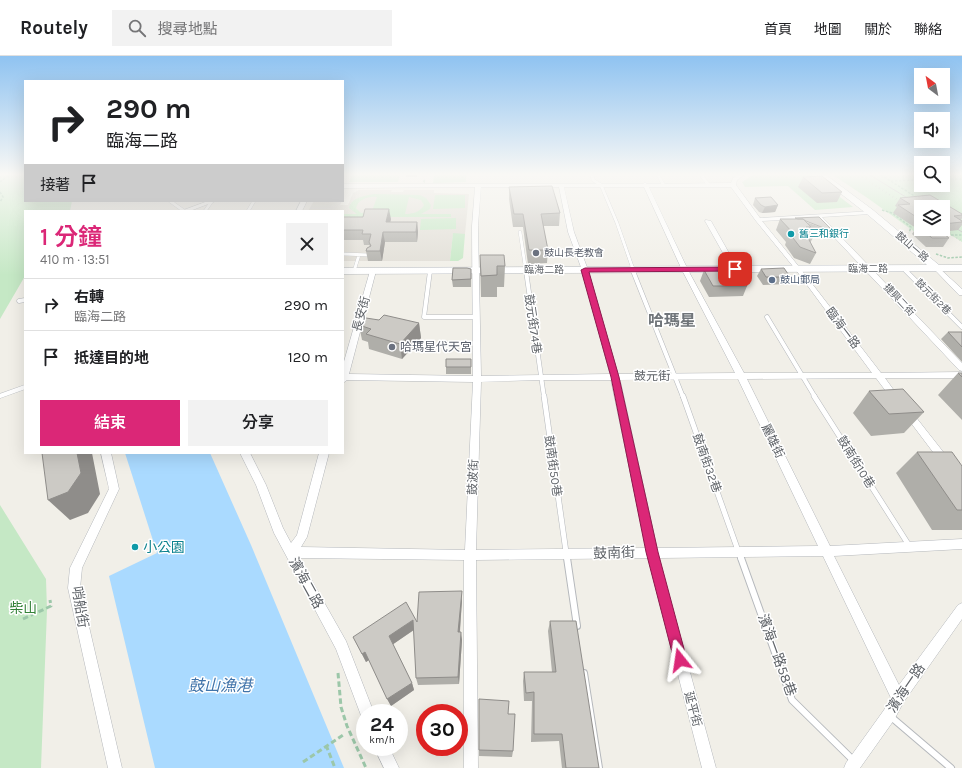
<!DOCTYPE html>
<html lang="zh-TW">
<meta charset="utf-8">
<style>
body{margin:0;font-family:Karla,"Noto Sans TC",sans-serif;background:#f2f2f2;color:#202124;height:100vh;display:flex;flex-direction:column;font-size:15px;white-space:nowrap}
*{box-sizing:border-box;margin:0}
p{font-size:13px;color:#757577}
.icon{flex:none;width:22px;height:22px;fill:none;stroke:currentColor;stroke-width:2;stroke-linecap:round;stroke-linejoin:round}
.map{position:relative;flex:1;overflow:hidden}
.side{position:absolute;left:24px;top:154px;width:320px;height:244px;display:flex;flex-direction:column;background:#fff;border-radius:0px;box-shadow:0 4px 16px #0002}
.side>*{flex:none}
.top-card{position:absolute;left:24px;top:24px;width:320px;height:122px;border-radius:0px;box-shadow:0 4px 16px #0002;background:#fff;color:#202124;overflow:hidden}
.needle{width:26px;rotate:328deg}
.controls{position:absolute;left:914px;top:12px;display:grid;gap:8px}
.controls a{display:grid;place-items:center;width:36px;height:36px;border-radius:0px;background:#fff;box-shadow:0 4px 16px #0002;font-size:20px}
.speed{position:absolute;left:356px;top:648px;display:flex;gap:8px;font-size:20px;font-weight:700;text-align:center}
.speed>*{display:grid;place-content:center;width:52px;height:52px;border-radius:50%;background:#fff;box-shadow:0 4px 16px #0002;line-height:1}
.speed small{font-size:10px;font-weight:400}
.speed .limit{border:6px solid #d22;background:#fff;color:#111}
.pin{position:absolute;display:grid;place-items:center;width:34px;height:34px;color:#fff;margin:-17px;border-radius:8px;box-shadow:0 2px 6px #0006}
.me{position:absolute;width:44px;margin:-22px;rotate:345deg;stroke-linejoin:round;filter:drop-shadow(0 0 3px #0008)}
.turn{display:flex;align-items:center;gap:14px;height:84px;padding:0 16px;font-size:18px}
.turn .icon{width:52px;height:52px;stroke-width:2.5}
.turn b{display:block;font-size:28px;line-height:34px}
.then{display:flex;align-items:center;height:38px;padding:0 16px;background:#0003;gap:8px;font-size:15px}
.round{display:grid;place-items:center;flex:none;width:42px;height:42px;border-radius:0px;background:#f2f2f2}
.head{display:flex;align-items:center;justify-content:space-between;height:68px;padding:0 16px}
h1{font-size:24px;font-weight:600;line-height:30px;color:#db2777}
.action{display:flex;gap:8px;margin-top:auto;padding:8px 16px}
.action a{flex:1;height:46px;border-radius:0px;background:#db2777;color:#fff;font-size:16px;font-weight:600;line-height:46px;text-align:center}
.action a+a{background:#f2f2f2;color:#202124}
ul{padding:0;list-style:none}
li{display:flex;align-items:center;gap:12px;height:52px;padding:0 16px;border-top:1px solid #e0e0e0}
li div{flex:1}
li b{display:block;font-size:15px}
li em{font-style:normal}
header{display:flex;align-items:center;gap:24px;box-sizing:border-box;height:56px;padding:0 20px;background:#fff;border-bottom:1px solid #e0e0e0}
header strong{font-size:19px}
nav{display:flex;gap:22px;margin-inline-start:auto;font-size:14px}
.search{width:280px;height:36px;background:#f2f2f2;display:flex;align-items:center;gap:10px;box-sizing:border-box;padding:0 14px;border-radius:0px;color:#757577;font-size:15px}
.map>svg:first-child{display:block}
.education{fill:#e1ded6}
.green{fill:#c5e8c5;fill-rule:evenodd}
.water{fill:#aadaff}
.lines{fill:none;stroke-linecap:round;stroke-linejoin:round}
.lane-far3-casing{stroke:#b5b8bc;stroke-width:3.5}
.lane-far2-casing{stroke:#b5b8bc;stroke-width:5}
.lane-far1-casing{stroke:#b5b8bc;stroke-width:6}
.lane-casing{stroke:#b5b8bc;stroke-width:8}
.street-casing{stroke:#b5b8bc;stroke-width:1}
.secondary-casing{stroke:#b6babf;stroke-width:1}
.path-far1{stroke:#9cc7a9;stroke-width:1.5;stroke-dasharray:2.5 1.5;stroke-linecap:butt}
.path{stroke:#9cc7a9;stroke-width:3;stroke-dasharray:5.5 3;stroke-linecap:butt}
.lane-far3{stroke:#fff;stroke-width:3}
.lane-far2{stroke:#fff;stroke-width:4}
.lane-far1{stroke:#fff;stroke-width:5}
.lane{stroke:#fff;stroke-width:6}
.street{fill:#fff;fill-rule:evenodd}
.secondary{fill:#fff;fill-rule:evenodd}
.tram{stroke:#b6b7b8;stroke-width:1}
.rail{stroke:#b6b7b8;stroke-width:2;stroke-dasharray:0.5 3.5;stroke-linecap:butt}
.path-bridge{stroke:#9cc7a9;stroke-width:1.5;stroke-dasharray:2.5 1.5;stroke-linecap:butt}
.wall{fill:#afaea9;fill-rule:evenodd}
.shaded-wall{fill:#8f8d8a}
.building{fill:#cccac5;stroke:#8f8d8a}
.route{fill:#db2777;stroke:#8e194d}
.culture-dot{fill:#0f9aa8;stroke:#fff;stroke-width:1.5}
.worship-dot{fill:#6b7280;stroke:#fff;stroke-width:1.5}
.service-dot{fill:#5c6f8a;stroke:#fff;stroke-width:1.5}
.labels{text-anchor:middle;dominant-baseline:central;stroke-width:3;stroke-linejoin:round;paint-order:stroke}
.far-culture-label{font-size:10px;fill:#0d838f;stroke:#fff;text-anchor:start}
.far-street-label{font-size:10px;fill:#5f6368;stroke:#fff}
.far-worship-label{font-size:10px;fill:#5b616d;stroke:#fff;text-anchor:start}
.far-service-label{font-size:10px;fill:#4e5e75;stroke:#fff;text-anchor:start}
.street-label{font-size:12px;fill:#5f6368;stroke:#fff}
.worship-label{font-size:12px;fill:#5b616d;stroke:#fff;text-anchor:start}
.near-culture-label{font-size:14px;fill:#0d838f;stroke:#fff;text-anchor:start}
.near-street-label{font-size:14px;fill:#5f6368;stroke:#fff}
.near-park-label{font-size:14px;fill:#348238;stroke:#fff}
.district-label{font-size:16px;font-weight:bold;fill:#70757a;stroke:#fff}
.near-water-label{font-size:16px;font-style:italic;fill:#4174aa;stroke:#fff}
</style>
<header>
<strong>Routely</strong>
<div class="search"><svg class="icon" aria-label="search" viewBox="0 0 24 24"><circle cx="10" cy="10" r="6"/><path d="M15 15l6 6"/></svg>搜尋地點</div>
<nav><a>首頁</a><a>地圖</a><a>關於</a><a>聯絡</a></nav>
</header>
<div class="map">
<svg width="962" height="712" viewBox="0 0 962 712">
<rect width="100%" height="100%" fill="#f1efe8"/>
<path class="education" d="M359 134H392L391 136H403L404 134H434V137L469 138 465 178H453L450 205H343V155H308L314 145H342L340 149H348L353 137Z"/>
<path class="green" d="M0 119H25V145H72L70 155H25V220L0 263Z
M352 119H400L398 126H349Z
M434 119H466V126L433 127Z
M753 119H811L853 151 815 154 788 130 745 131 742 126Z
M833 119H921V129H943V119H962V186L951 179H919L869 143ZM921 151H943V173H921Z
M374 138 420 139 426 142 431 149 430 153 421 158H451V161H343V158H357L349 152C352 141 364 140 374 138ZM377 141 371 158 361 157 356 152C358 143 369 140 377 141ZM409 141 421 144 424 149C420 156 413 158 405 158Z
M435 139H465V152L433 153Z
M456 162V173L420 174 421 163Z
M453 177 465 178 463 202 458 205H450Z
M0 449 46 523 47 554 41 712H0Z"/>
<path class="water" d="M125 397H210L251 489 344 712H155L109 520 157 497Z"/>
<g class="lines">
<defs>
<path id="lane-far3" d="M595 119H592L593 124 601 129 617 167 634 216
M658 119 663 128
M701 119 708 128
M170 145 184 155
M205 155 212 145
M248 155 254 145
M520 176 526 216
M343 198 370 199
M903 212 907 216
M354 215 359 199"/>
<path id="lane-far2" d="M430 215 424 261H476
M526 215 544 341
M633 215 683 341
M906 215 962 271
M19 245 25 244
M767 261 815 341
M0 340 25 331"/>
<path id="lane-far1" d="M544 340 567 503
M683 340 741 503
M814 340 910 491"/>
<path id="lane" d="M567 502 577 570
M741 502 792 644 854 705
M584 617 599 712
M890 660 951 712"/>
<path id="street" d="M738 119H744L737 124 736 129 760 162 872 155 873 156 870 158 822 161 962 307V315L959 314 816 162 762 165 800 212 881 317 962 316V322H885L901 344 897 347 894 346 876 322 747 323 830 490 962 483V493L834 500 899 629 958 549 962 547V563L903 647 894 664 860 712H844L846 707 884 654 891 642 823 500 659 502 716 712H702L648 502 476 504 478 712H464V504L299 502 346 585 374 657H365V663L362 662 336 593 274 477 256 429 240 397H250L266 429 283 472 291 487 297 479 319 397H329L307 481 301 491 465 494 473 326 347 324 343 327V309L370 215 373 213 376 215 349 318 473 320 472 170 475 131 343 132V128H643L645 126 647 128 731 127 733 122ZM481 131H559L568 176 582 214 610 318 481 320 478 170ZM564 131H644L682 214 735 317 618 318 588 214 574 176ZM649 131H731L756 165 796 214 872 317H744L688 214ZM738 323 818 490 657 492 620 324ZM540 324H611L646 492 476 494 481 326Z
M208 145H216L190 155H181Z
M301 145H307L302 155H296Z
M706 164 711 165 738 213 737 214H733L732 213 705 165Z
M936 210 938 211 962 233V239H959L934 213 933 212Z
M908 354 911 355 948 402 950 405 948 408 945 409 942 408 905 359 903 357Z
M101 397H111L119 433 82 512 80 532 122 712H108L68 532 70 512 109 433Z
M374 691H389L399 712H384Z"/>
<path id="secondary" d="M817 119H826L873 154 939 209H962V215L343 218V212L927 209 867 158Z"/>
</defs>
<use href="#lane-far3" class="lane-far3-casing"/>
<use href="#lane-far2" class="lane-far2-casing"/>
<use href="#lane-far1" class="lane-far1-casing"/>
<use href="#lane" class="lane-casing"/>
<use href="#street" class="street-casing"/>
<use href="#secondary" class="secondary-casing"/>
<path class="path-far1" d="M881 119 916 141
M943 123H962
M891 125 921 124
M0 126 9 119
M0 136 3 141 0 146
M882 154 892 157 911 171 909 177
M943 179H962
M936 198 948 202 962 201"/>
<path class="path" d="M23 563 51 550 50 544
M338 617 341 651 347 670 366 712
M326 689 335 712
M303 706 343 679"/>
<use href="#lane-far3" class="lane-far3"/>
<use href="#lane-far2" class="lane-far2"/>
<use href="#lane-far1" class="lane-far1"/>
<use href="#lane" class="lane"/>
<use href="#street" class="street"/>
<use href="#secondary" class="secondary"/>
<path class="tram" d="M870 119 922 151
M943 164 962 176"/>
<path class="rail" d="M859 119 921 159
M943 173 962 185"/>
<path class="path-bridge" d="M425 124 423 126H425"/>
</g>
<path class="wall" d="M406 119H417V121H406Z
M803 121 842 136 837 146 817 147 798 131Z
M509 131 560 157 559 170H543L548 194 547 207 528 208 523 171H513L509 143Z
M930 139 962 158V162L961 164 962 165V169L958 174 942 176 949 182 943 191H926L912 178 916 172 893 157 897 151 895 150 900 142ZM921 151H943V173H921Z
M755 142 778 149 775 156 762 157 759 156 753 149Z
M343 161 391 163 390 166H417L418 176 417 186H385L382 205H368L366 195 370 190 369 189H364L363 184H343Z
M795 162 834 176 830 183 810 175 814 180 810 187 816 197 810 208 794 202 785 189 786 186 776 174 780 163H795Z
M480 199 505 210 504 231H497V241H481Z
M471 213V231H453L452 224Z
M761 213 790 221 787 228 763 229 757 220Z
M704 214 747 230 743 240 709 241 700 225Z
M379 264 419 267 421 282 402 303 369 293 368 286 362 284 359 269Z
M948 276H962V306L941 283Z
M446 311H471V318H446Z
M958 317H962V364L938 339Z
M869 335 924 356 904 377 871 380 853 357Z
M917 396 962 410V474H932L896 417Z
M462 544 460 576 462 584 459 628 418 629 416 622 414 574 393 588 412 627 414 634 391 650 369 604 366 606 353 581 417 566Z
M550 565 599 712H562L559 685 531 686 532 645H524L523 625 524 616H552L548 575Z
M479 643 513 695 512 701 479 700Z"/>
<path class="shaded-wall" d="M778 149 775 156 762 157 765 151Z
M389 153 391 163 388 176 386 166Z
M417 166 418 176 417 186 416 176Z
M383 176 385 186 382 205 380 195Z
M419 267 421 282 402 303 400 288Z
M77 397H92L100 438 88 457 70 464 48 444Z
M462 535V544L459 585 458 576Z
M413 564 415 573 392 589 389 580Z
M461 576 462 584 459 628 458 621Z
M365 596 369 604 366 606 362 598Z
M412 627 414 634 391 650 387 643Z"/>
<path class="building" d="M822 120 842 136 822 137 803 121Z
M552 130 560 157 541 158 548 194H529L523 158H514L509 131Z
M930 139 962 158V159L954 160 962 165V166L943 168V151H921V164L898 149 910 148 900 142Z
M771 141 778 149 765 151 761 149 755 142Z
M365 153H389L386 166H417L416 176H383L380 195H366L367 192 371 190 369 186 371 178H362L363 174H343V161H363Z
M819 161 834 176 806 165 803 163H798L795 162Z
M780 163H803L811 171H806L814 180H807L816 197 800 191 790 178H794Z
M917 169H921V173Z
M922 173H938L949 182H932Z
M480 199H504L505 210H497V219L481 220Z
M453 212H467L471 213V223L452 224Z
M784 212 790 221H766L761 213Z
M704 214H738L747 230H713Z
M384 259 419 267 400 288 366 278 371 273 359 269 366 262 379 264Z
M948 276H962V291Z
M446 303H471V311H446Z
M958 317H962V321Z
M903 333 924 356 889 358 869 335Z
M917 396H952L962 410V454H957Z
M42 397H77L81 417 68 436 48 444Z
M462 535 458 576H461L458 621 416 622 413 564 389 580 412 627 387 643 365 596 362 598 353 581 406 546 417 566 419 536Z
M550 565H576L599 712H566L562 678H534V636L526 637 524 616H556Z
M479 643 509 645 508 658H515L513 695 479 694Z"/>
<linearGradient id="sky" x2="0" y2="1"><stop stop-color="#8fc3f1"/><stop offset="0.54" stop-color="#f9f8f5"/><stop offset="1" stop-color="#f9f8f5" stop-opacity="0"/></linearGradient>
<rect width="962" height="219" fill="url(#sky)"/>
<path class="route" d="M735 211 738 213 737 215 589 216 619 321 658 496 687 604 685 609 680 611 676 609 674 604 646 496 611 321 581 214 585 212Z"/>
<g class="culture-dot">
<circle cx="791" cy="178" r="4"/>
<circle cx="135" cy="491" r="4"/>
</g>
<g class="worship-dot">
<circle cx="536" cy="197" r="4"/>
<circle cx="392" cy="291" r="4"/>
</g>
<circle class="service-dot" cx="772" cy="224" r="4"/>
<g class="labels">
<g class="far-culture-label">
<text x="799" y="178">舊三和銀行</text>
</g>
<g class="far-street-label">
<text transform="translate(912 191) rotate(41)">鼓山一路</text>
<text x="868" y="213">臨海二路</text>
<text x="544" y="214">臨海二路</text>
<text transform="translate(933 241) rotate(45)">鼓元街2巷</text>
<text transform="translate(899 244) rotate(47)">捷興二街</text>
</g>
<g class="far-worship-label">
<text x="544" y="197">鼓山長老教會</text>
</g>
<g class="far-service-label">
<text x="780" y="224">鼓山郵局</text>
</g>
<g class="street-label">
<text transform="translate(361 258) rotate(-75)">長安街</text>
<text transform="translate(533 268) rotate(82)">鼓元街74巷</text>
<text transform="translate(843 272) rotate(53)">臨海一路</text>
<text x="652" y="320">鼓元街</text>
<text transform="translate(773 385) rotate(64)">麗雄街</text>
<text transform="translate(856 406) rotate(58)">鼓南街10巷</text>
<text transform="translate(707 407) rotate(70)">鼓南街32巷</text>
<text transform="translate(553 410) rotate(82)">鼓南街50巷</text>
<text transform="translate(473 421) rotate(-88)">鼓波街</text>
<text transform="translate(693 653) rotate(75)">延平街</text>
</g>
<g class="worship-label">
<text x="400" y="291">哈瑪星代天宮</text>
</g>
<g class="near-culture-label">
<text x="143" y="491">小公園</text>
</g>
<g class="near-street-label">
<text transform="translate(614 497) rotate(-2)">鼓南街</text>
<text transform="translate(306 527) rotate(61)">濱海二路</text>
<text transform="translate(80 551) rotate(81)">哨船街</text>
<text transform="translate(777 599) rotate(70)">濱海一路58巷</text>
<text transform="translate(906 632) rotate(-56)">濱海一路</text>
</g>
<g class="near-park-label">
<text x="23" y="552">柴山</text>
</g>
<g class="district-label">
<text x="672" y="264">哈瑪星</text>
</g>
<g class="near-water-label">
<text x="220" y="629">鼓山漁港</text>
</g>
</g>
</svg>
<div class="controls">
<a><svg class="needle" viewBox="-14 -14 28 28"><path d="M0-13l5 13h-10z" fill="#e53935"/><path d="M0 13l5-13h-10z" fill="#757577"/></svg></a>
<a><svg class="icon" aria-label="sound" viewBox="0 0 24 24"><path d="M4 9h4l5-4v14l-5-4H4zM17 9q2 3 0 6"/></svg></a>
<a><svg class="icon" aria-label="search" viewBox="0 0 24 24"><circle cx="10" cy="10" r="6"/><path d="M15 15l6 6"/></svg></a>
<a><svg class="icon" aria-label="layers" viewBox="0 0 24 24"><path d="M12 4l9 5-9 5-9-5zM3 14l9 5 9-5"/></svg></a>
</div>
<div class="speed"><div>24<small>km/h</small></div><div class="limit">30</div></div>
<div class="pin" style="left:735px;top:213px;background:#d93025"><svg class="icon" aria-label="arrive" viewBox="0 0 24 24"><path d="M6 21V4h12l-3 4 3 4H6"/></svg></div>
<svg class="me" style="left:680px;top:604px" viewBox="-20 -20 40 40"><path d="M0-17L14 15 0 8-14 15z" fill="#db2777" stroke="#fff" stroke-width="4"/></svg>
<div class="top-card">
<div class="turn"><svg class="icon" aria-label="right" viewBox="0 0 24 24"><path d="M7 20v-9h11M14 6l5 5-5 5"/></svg><div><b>290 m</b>臨海二路</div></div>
<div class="then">接著<svg class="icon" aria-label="arrive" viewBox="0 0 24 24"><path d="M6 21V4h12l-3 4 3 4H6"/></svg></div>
</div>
<section class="side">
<div class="head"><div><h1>1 分鐘</h1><p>410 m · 13:51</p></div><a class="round"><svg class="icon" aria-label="close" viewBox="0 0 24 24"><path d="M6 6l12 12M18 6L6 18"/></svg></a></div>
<ul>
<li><svg class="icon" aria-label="right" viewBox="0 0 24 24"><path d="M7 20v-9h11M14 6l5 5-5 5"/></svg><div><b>右轉</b><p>臨海二路</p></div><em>290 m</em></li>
<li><svg class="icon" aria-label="arrive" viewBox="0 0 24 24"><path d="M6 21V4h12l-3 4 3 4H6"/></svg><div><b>抵達目的地</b></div><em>120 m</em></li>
</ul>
<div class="action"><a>結束</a><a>分享</a></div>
</section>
</div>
